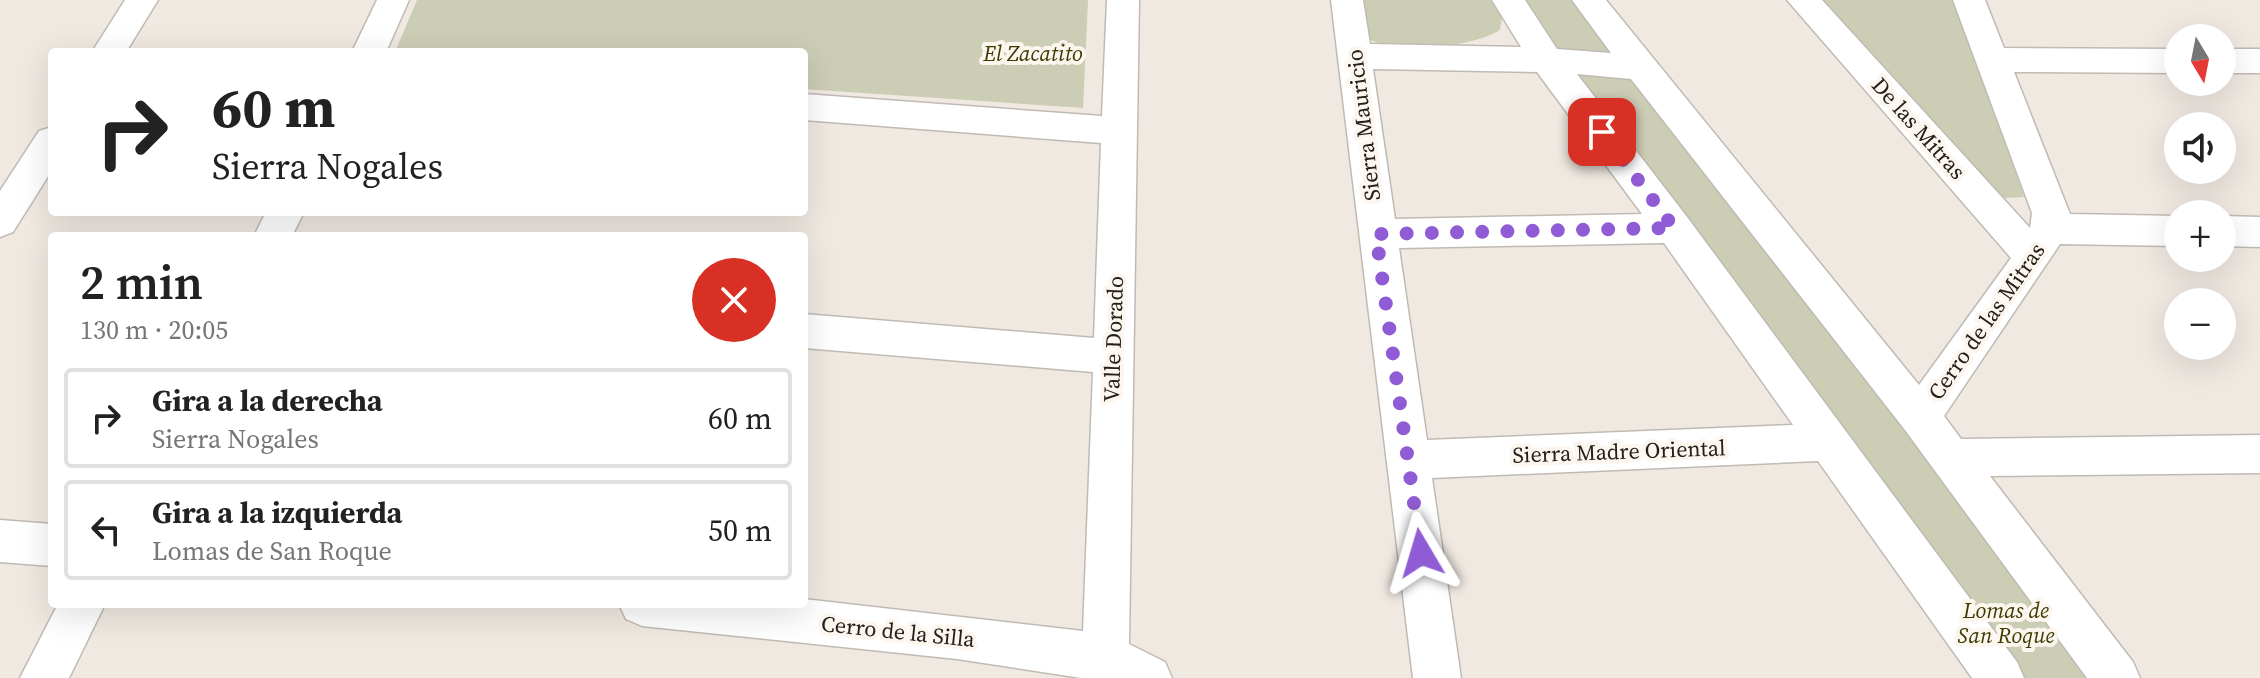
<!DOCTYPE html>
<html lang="es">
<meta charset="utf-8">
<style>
body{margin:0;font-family:"Source Serif 4",serif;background:#f6f6f6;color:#222;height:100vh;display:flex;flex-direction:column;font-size:30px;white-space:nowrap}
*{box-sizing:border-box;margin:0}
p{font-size:26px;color:#767676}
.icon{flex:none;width:44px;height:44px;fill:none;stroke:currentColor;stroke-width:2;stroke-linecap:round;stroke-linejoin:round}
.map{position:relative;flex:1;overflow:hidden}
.sheet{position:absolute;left:48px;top:232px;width:760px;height:376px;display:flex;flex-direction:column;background:#fff;border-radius:8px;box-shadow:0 8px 32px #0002}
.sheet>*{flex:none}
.banner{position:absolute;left:48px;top:48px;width:760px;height:168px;border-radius:8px;box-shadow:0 8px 32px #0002;background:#fff;color:#222;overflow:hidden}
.needle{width:52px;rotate:170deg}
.fabs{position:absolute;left:2164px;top:24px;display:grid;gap:16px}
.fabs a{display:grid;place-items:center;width:72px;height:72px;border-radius:50%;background:#fff;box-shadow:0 8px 32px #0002;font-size:40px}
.pin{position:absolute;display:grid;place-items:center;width:68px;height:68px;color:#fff;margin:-34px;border-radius:16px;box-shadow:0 4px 12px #0006}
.me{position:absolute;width:88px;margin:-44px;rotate:353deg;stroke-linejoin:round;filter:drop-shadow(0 0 6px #0008)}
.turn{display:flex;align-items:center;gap:28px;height:168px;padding:0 32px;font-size:36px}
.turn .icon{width:104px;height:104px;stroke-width:2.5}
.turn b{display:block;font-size:56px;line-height:68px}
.round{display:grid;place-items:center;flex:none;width:84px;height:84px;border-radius:42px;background:#f6f6f6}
.overview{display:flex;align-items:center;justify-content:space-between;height:136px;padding:0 32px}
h1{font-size:48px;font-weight:600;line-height:60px}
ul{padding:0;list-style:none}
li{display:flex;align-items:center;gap:24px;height:100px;margin:0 16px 12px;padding:0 16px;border:4px solid #e0e0e0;border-radius:8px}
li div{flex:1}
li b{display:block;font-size:30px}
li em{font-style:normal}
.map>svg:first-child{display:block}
.green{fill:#cccdb5}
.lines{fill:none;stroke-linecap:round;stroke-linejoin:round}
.minor-casing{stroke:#c0bab3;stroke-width:3}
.minor{fill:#fff;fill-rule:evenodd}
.route{stroke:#905cd5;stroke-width:14;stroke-dasharray:0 25.2}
.labels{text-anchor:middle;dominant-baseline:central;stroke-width:8;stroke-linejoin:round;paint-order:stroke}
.park-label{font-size:22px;font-style:italic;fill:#3b3c02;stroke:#fdf6ef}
.street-label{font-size:22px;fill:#22201d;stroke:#fdf6ef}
</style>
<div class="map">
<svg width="2260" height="678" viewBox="0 0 2260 678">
<rect width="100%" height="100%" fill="#f0e9e2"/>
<path class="green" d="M417 0H1088L1083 108 804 89V52H395Z
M1355 0H1501L1504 4 1500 30C1474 47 1396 55 1369 39Z
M1514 0H1573L1923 447 2091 678H1999Z
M1818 0H1959L2024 197 1991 199Z"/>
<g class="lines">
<defs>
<path id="minor" d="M125 0H158L126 52H92Z
M377 0H409L386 52H352Z
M1107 0H1139L1129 644 1165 662 1172 678H1081L957 659 642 626 626 619 619 604H804V599L1083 631 1093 372 804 348V314L1094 338 1101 143 804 120V94L1102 116Z
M1331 0H1363L1370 44 1521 47 1492 0H1525L1557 49 1611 53 1572 0H1606L1919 385 2011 258 1787 0H1822L2030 228 2032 213 1953 0H1985L2004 48 2178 49V73L2014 72 2070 214 2178 216V246L2060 244 1944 416 1961 439 2260 435V473L1990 476 2133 662 2140 678H2087L1905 430 1631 79 1577 74 1687 217 2017 662 2024 678H1972L1818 461 1432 478 1461 678H1413ZM1373 69 1537 72 1642 214 1395 219ZM1664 243 1793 425 1427 440 1399 248Z
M2222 49H2260V73H2222Z
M52 127V170L13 232 0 237V191L39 131Z
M266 212H304L292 236H254Z
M2222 216 2260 217V247L2222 246Z
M0 520 52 524V566L0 562Z
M58 604H105L69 678H20Z"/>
</defs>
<use href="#minor" class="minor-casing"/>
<use href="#minor" class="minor"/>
</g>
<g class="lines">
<path class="route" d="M1421 553 1376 234 1674 228 1602 132"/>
</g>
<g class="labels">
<g class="park-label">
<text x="1033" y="53">El Zacatito</text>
<text x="2006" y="610">Lomas de<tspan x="2006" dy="25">San Roque</tspan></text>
</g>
<g class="street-label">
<text transform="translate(1363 125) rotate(-97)">Sierra Mauricio</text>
<text transform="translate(1919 128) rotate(48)">De las Mitras</text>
<text transform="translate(1986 321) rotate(-55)">Cerro de las Mitras</text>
<text transform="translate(1113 339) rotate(-88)">Valle Dorado</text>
<text transform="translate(1619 451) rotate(-2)">Sierra Madre Oriental</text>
<text transform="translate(898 631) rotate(6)">Cerro de la Silla</text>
</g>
</g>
</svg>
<div class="fabs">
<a><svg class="needle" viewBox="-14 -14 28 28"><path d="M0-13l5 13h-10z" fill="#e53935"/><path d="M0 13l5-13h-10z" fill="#767676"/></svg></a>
<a><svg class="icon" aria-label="sound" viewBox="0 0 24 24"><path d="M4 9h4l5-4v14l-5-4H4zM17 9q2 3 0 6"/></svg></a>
<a>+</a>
<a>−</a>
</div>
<div class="pin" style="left:1602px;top:132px;background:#d93025"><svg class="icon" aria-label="arrive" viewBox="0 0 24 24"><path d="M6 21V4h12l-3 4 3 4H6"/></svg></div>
<svg class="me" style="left:1421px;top:553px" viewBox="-20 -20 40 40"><path d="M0-17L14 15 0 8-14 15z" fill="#905cd5" stroke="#fff" stroke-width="4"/></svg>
<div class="banner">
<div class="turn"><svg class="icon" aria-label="right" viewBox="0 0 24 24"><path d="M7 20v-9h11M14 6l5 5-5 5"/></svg><div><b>60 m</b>Sierra Nogales</div></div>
</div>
<section class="sheet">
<div class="overview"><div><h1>2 min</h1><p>130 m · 20:05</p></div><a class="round" style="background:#d93025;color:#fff"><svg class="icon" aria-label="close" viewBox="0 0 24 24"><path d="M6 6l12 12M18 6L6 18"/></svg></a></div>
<ul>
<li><svg class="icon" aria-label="right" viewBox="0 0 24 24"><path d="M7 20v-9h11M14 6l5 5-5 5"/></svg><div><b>Gira a la derecha</b><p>Sierra Nogales</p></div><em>60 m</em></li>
<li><svg class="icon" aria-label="left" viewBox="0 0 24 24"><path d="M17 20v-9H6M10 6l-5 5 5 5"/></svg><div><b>Gira a la izquierda</b><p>Lomas de San Roque</p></div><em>50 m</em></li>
</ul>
</section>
</div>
